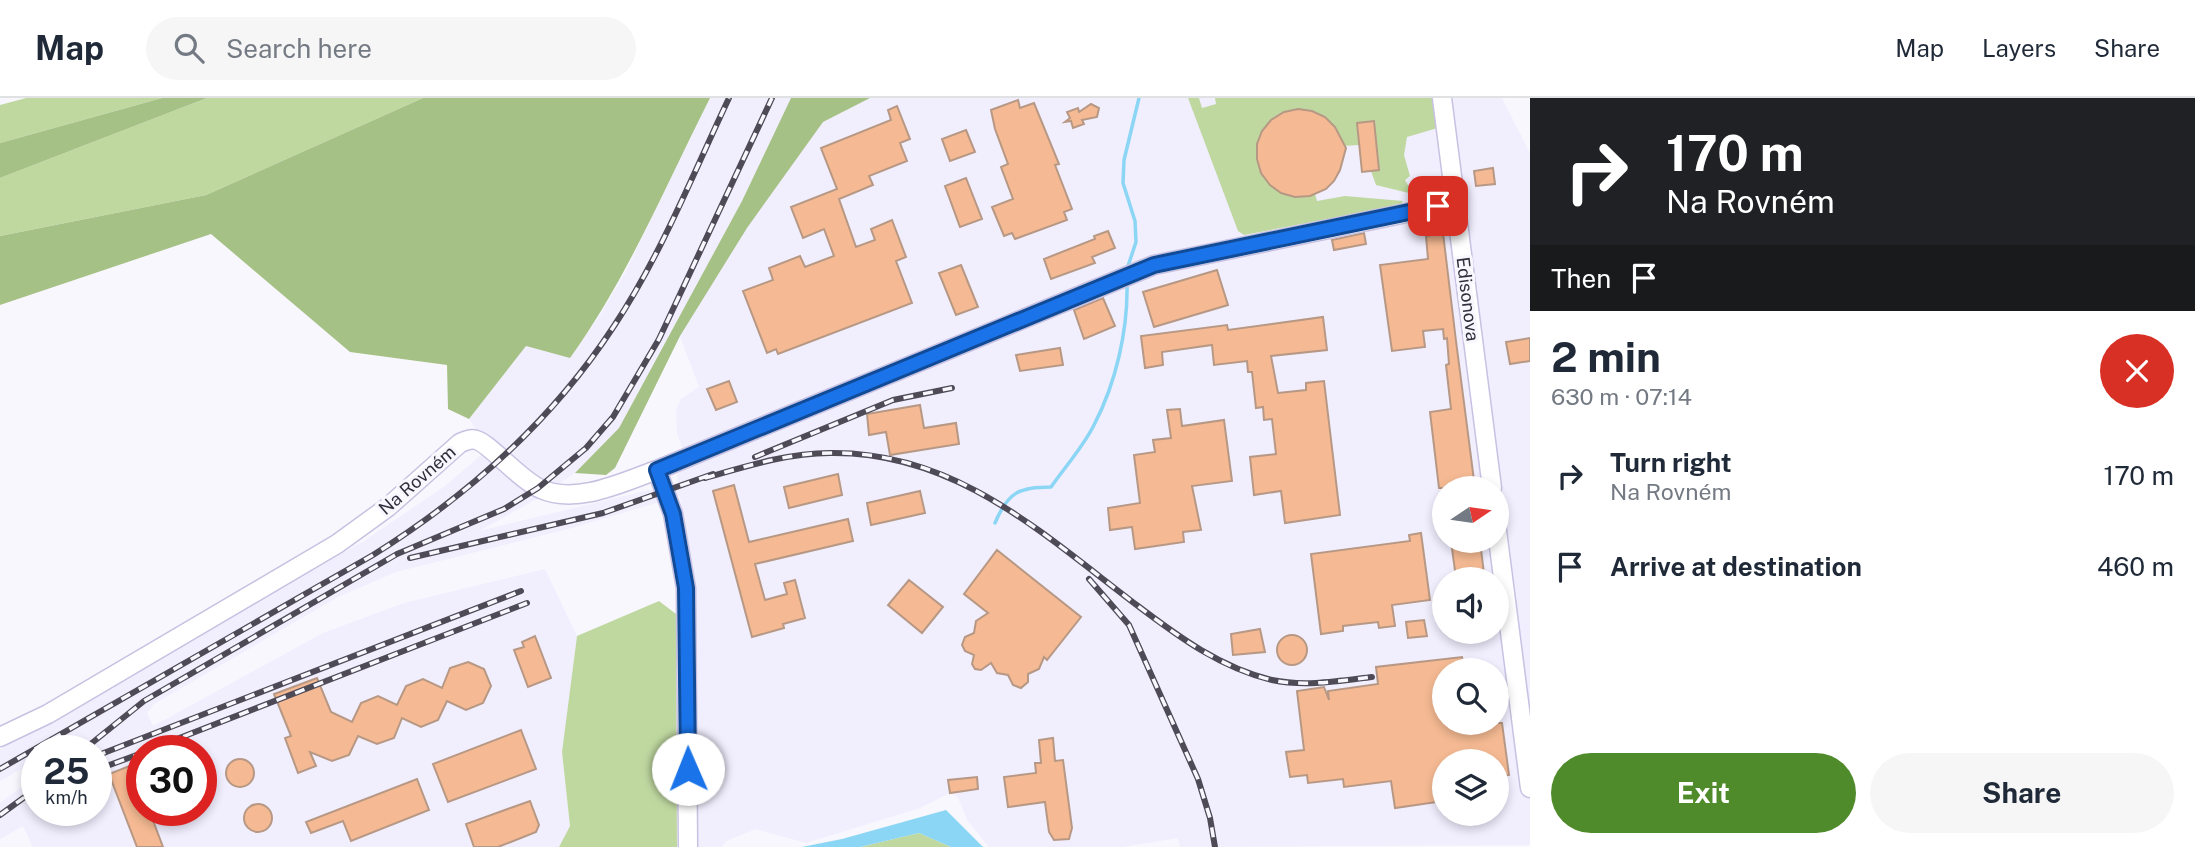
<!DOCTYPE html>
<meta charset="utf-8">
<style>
body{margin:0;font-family:"Public Sans",sans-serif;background:#f6f6f7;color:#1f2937;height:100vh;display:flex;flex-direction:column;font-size:26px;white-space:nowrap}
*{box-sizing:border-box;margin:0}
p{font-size:23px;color:#747a83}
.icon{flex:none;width:38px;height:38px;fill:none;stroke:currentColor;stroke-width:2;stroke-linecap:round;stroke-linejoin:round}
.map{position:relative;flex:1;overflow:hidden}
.sheet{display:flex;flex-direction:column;background:#fff;width:665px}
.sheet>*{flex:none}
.banner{background:#202124;color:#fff;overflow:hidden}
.needle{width:46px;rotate:77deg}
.fabs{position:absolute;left:1432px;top:378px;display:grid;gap:14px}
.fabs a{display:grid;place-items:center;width:77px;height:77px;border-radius:50%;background:#fff;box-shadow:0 4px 10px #0003;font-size:35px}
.speed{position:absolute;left:21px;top:637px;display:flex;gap:14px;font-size:35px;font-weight:700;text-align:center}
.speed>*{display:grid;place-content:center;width:91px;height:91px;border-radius:50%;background:#fff;box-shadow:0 4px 10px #0003;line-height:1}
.speed small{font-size:18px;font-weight:400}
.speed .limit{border:10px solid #d22;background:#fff;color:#111}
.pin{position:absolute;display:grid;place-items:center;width:60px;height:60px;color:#fff;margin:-30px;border-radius:14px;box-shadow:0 4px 10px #0006}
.me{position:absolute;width:77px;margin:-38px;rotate:359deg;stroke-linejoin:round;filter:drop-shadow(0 0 5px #0008)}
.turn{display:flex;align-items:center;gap:24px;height:147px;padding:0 21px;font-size:32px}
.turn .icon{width:91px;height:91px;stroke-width:2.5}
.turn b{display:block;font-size:49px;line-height:60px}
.then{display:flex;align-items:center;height:66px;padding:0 21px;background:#0003;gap:14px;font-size:26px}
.round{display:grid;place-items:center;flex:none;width:74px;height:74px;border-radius:37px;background:#f6f6f7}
.head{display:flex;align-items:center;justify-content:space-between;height:119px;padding:0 21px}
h1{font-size:42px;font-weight:700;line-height:52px}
.button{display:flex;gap:14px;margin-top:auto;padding:14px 21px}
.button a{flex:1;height:80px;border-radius:42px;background:#4f8b2a;color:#fff;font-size:28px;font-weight:700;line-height:80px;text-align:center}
.button a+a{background:#f6f6f7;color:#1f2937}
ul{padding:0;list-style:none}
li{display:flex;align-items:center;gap:21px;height:91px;padding:0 21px}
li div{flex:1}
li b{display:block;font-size:26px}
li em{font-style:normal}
header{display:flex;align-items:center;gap:42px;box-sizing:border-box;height:98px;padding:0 35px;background:#fff;border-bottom:2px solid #e0e1e3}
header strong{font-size:33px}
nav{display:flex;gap:38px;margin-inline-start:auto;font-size:24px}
.search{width:490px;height:63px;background:#f6f6f7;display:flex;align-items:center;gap:18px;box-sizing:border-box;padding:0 24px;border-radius:38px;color:#747a83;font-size:26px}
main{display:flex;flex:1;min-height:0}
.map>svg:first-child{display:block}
.built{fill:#f1eefe;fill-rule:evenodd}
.green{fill:#bfd8a0}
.forest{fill:#a6c185}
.water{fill:#8bd6f4}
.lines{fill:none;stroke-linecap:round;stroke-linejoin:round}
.stream{stroke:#8bd6f4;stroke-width:3.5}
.building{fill:#f5ba93;stroke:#b79884;stroke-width:2}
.minor-casing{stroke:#c8c1e2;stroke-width:21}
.minor{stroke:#fff;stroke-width:18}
.rail-casing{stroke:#4e4b57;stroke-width:6}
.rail{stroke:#f8f7fe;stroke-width:3.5;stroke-dasharray:10;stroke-linecap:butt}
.route-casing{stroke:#114b97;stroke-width:18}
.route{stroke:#1a73e8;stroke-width:12}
.labels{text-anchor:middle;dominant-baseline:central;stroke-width:6;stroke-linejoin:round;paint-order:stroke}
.street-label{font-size:18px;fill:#322f3c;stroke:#f8f7fe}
</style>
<header>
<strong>Map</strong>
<div class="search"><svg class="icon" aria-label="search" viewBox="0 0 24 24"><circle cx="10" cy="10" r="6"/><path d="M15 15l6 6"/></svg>Search here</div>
<nav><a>Map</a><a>Layers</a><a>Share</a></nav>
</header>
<main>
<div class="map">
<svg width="1530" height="749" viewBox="0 0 1530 749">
<rect width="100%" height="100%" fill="#f8f7fe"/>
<path class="built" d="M710 0H791L742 103 619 330 575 375 535 402 479 433 678 385 677 377 688 366 677 335 676 313 681 301 699 289 680 238 747 130 823 24 870 0H1502L1530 55V747L1180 749 1178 740 1123 749H989L968 723 957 698 950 695 920 710 806 745 756 731 726 743 722 749H696L695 491 680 398 568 431 396 474 338 499 154 606 147 615 153 628 323 535 404 505 545 471 577 538 562 654 570 728 559 749H33L23 728 0 741V705L37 678V712H96V653H71L82 645 78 639 53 653H37V662L0 683V651L364 443 445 388 489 350 469 321 526 248 570 260 600 217 625 175ZM1444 390H1496V443H1444ZM1444 481H1496V534H1444ZM1444 572H1496V625H1444ZM142 653H201V712H142ZM1444 663H1496V716H1444Z"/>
<path class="green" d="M26 0H162L0 45V7Z
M207 0H423L206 97 0 138V80Z
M1188 0H1199L1202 10 1216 6 1215 0H1437L1441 29 1407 39 1404 57 1410 78 1405 82 1412 94 1418 91 1420 94 1417 97 1376 87 1371 73 1379 71 1374 23 1357 25 1359 47 1343 48C1338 25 1321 14 1298 11L1257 46C1256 81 1279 106 1315 96L1317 103 1345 98 1403 103 1401 107 1244 137 1238 133Z
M659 503 676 516 677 749H559L570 728 562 654 577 538Z
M919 735 951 749H860Z"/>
<path class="forest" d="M162 0H207L0 80V45Z
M423 0H710C665 89 628 179 570 260L526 248 469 321 448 311 447 267 350 254 211 136 0 207V138L206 97Z
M791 0H870L823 24 747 130 680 238 615 370 606 377 575 375 619 330 742 103Z"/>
<path class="water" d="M946 712 983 749H951L919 735 860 749H802L842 741Z"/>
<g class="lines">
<path class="stream" d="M1127 171 1136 144 1135 123 1123 85 1124 62 1139 0
M995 425C1008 394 1019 389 1051 389 1065 369 1083 349 1094 327 1116 285 1128 232 1127 186"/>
</g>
<path class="building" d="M1018 2 1020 10 1034 5 1059 66 1055 67 1072 111 1064 114 1067 122 1015 141 1012 135 1004 138 992 109 1013 101 1001 69 1008 66 995 31 991 12Z
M1091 6 1099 10 1097 19 1082 22 1084 26 1073 30 1071 23 1065 24 1070 20 1067 14 1078 10 1079 14Z
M897 8 910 41 900 45 907 63 869 78 873 87 839 101 856 149 875 142 871 131 892 122 906 159 896 163 912 205 778 256 776 251 767 255 743 193 773 182 769 170 800 158 805 169 834 158 824 131 803 140 791 109 837 91 821 50 891 22 888 12Z
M1298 11 1312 13 1325 19 1335 29 1346 50 1340 72 1334 83 1326 91 1310 98 1295 99 1281 95 1270 87 1261 75 1257 61V46L1262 33 1271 22 1284 14Z
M1374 23 1379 72 1362 74 1357 25Z
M966 32 975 54 950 63 942 41Z
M1493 70 1495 86 1476 88 1474 73Z
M966 80 982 121 960 129 945 88Z
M1108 133 1115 150 1092 159 1095 165 1051 181 1044 161 1095 141 1094 138Z
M1364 135 1366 146 1334 152 1332 142Z
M1443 135 1456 243 1475 390H1439L1430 314 1451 311 1446 267 1449 266 1447 240 1444 241 1443 231 1423 233 1425 249 1392 253 1380 167 1428 161 1426 138Z
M961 167 978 209 956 217 939 175Z
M1217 172 1228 207 1154 229 1143 194Z
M1103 200 1115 228 1084 241 1074 212Z
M1323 219 1327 252 1271 258 1278 295 1306 292V285L1324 283 1340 417 1285 425 1281 393 1254 397 1250 359 1276 356 1272 321 1264 322 1263 309 1256 310 1252 274H1248L1247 263 1214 267 1212 247 1162 254 1163 267 1145 270 1141 238 1227 227 1228 232Z
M1530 240V263L1510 266 1506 244Z
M1060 250 1063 267 1020 273 1016 257Z
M729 283 737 304 716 312 707 291Z
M920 307 924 330 956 325 959 346 890 357 886 334 869 337 867 316Z
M1180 311 1182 328 1224 322 1232 383 1192 388 1201 432 1183 434 1184 444 1135 451 1132 429 1110 432 1108 410 1140 405 1134 357 1155 354 1153 342 1171 340 1167 312Z
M838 376 842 397 789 410 784 389Z
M734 387 749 444 848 421 853 443 755 466 765 502 787 496 784 485 795 482 805 520 783 526 784 530 752 539 713 393Z
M920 393 925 415 871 427 867 405Z
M1421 435 1430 502 1392 507 1395 528 1379 530 1378 524 1343 528V533L1321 536 1311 456 1410 443 1409 437Z
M1451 443H1480L1484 476 1456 480Z
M997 452 1081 519 1047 562 1044 559 1039 571 1028 576V584L1021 590 1013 587 1008 577 997 575 991 565 981 572 975 571 972 566 974 557 965 553 962 547 965 539 974 535 976 523 988 515 964 496Z
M909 482 943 509 922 535 888 507Z
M1424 522 1427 538 1408 540 1406 524Z
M1260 531 1265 554 1233 557 1231 536Z
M1277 552a15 15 0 1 1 30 0a15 15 0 1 1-30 0Z
M535 538 551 580 528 589 514 552 524 549 522 544Z
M1462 559 1464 572H1444V625H1502L1509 677 1496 679V663H1444V703L1395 710 1391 683 1344 689 1343 681 1308 685 1307 677 1290 679 1286 654 1304 652 1297 593 1324 589 1329 602 1328 593 1378 586 1376 569Z
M468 564 484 571 491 588 483 605 466 612 447 603 438 622 421 629 402 620 394 640 377 646 358 638 349 657 332 663 310 654 316 668 298 675 285 640 291 638 274 596 317 580 331 614 352 624 361 605 378 598 397 607 406 588 423 581 442 590 450 570Z
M521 632 536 671 448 704 433 666Z
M1053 640 1055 663 1063 662 1072 730 1069 741 1054 742 1049 734 1045 704 1008 709 1004 679 1036 675 1035 665H1041L1039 642Z
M226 675a14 14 0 1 1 28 0a14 14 0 1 1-28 0Z
M132 667 142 694V712H149L163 749H137L109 676Z
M977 679 978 691 950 695 948 682Z
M417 681 429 712 351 743 343 723 311 735 306 724Z
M530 703 539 727 536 734 498 749H474L466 726Z
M244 720a14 14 0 1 1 28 0a14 14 0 1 1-28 0Z"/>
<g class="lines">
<defs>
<path id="minor" d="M1442 0 1492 390
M657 372 673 416 686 490 688 749
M1496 425 1530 690
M0 639 48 616 337 446 388 409 460 345C465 343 470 340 476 342 488 344 521 383 541 391 577 407 623 384 657 372L1154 167 1455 105"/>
</defs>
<use href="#minor" class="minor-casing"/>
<use href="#minor" class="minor"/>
<defs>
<path id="rail" d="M755 359 893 302 952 290
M705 380C747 368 788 355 830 355 956 353 1044 437 1138 508 1179 539 1221 570 1272 582 1305 589 1339 583 1372 579
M410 460 603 415 713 376
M1089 481 1129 527 1198 681 1210 720 1215 749
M82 653 144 603 397 456 504 411 538 390 586 350 613 319 659 241 772 0
M146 653 527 505
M96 658 521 493
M0 671 373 457C469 397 552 323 614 228 661 157 693 76 729 0
M96 672 142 655
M0 717 37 690"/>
</defs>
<use href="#rail" class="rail-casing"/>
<use href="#rail" class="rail"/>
</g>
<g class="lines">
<defs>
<path id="route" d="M688 671 686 490 673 416 657 372 1154 167 1438 108"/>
</defs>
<use href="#route" class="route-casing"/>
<use href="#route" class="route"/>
</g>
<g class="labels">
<g class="street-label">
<text transform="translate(1468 201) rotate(83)">Edisonova</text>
<text transform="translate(417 382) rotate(-41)">Na Rovném</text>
</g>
</g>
</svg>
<div class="fabs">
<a><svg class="needle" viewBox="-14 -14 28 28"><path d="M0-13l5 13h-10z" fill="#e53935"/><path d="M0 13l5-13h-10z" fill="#747a83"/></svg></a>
<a><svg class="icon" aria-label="sound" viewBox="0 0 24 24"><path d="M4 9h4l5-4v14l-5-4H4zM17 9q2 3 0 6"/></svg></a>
<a><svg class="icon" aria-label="search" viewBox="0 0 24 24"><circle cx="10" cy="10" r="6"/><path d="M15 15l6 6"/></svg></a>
<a><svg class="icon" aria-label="layers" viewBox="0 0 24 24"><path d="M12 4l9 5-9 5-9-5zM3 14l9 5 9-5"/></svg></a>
</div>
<div class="speed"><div>25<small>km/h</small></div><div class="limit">30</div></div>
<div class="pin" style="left:1438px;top:108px;background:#d93025"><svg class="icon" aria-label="arrive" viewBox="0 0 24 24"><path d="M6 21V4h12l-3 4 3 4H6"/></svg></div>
<svg class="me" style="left:688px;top:671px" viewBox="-20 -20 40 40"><circle r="19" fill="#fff"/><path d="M0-13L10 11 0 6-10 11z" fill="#1a73e8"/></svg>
</div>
<section class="sheet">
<div class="banner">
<div class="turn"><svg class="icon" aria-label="right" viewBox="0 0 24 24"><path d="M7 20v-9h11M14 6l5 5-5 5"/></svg><div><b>170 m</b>Na Rovném</div></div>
<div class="then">Then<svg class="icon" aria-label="arrive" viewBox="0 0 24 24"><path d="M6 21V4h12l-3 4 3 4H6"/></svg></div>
</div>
<div class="head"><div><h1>2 min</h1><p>630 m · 07:14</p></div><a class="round" style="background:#d93025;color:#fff"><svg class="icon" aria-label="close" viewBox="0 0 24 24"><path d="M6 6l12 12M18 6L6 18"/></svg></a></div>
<ul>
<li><svg class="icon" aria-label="right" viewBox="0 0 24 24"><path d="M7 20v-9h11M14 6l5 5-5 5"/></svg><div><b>Turn right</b><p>Na Rovném</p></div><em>170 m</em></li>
<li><svg class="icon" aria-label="arrive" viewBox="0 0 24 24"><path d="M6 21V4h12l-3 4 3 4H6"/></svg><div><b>Arrive at destination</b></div><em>460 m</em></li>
</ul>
<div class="button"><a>Exit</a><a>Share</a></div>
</section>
</main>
